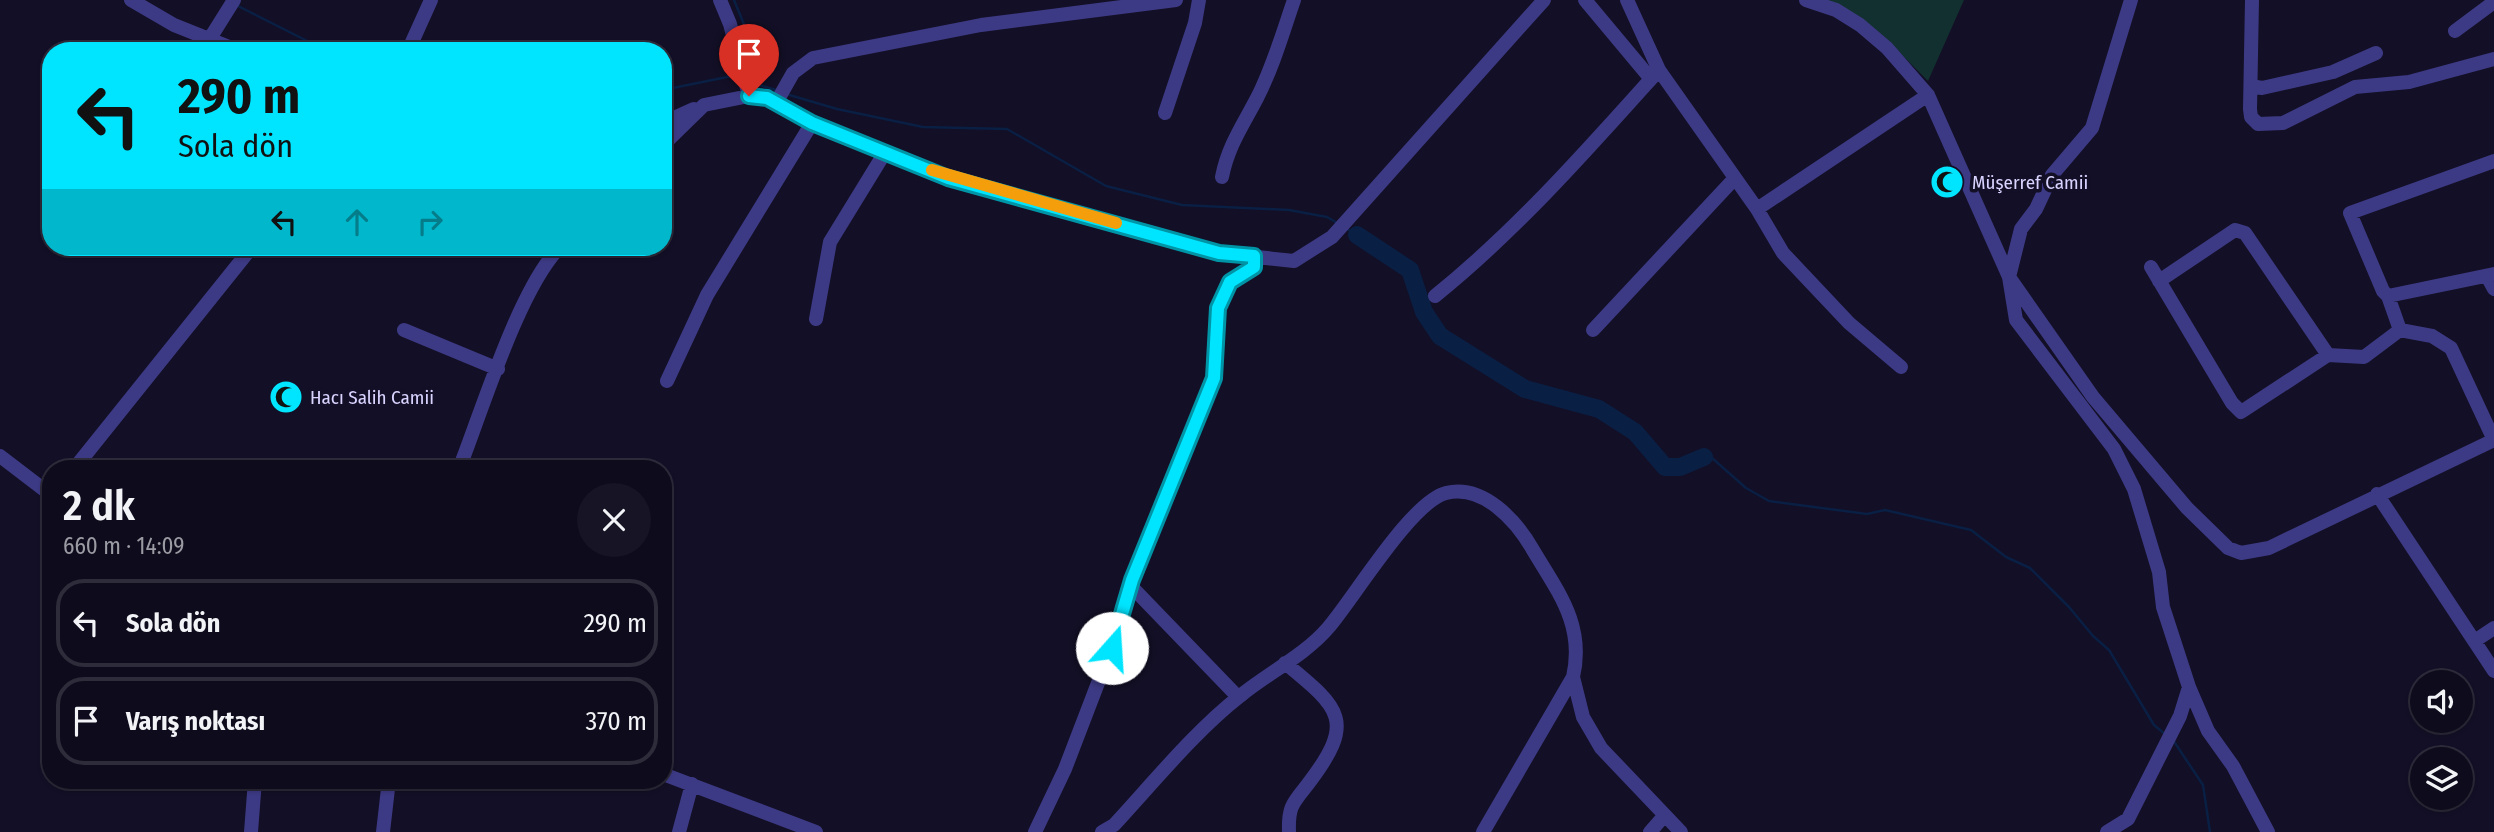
<!DOCTYPE html>
<html lang="tr">
<meta charset="utf-8">
<style>
body{margin:0;font-family:"Fira Sans Condensed",sans-serif;background:#171425;color:#f1f3f6;height:100vh;display:flex;flex-direction:column;font-size:26px;white-space:nowrap}
*{box-sizing:border-box;margin:0}
p{font-size:23px;color:#9b9ba3}
.icon{flex:none;width:38px;height:38px;fill:none;stroke:currentColor;stroke-width:2;stroke-linecap:round;stroke-linejoin:round}
.map{position:relative;flex:1;overflow:hidden}
.panel{position:absolute;left:42px;top:460px;width:630px;height:329px;display:flex;flex-direction:column;background:#0e0b1c;border-radius:28px;box-shadow:0 2px 5px #0004,0 0 0 2px #2e2b3b}
.panel>*{flex:none}
.hud{position:absolute;left:42px;top:42px;width:630px;height:214px;border-radius:28px;box-shadow:0 2px 5px #0004,0 0 0 2px #2e2b3b;background:#00e5ff;color:#111;overflow:hidden}
.controls{position:absolute;left:2410px;top:670px;display:grid;gap:14px}
.controls a{display:grid;place-items:center;width:63px;height:63px;border-radius:50%;background:#0e0b1c;box-shadow:0 2px 5px #0004,0 0 0 2px #2e2b3b;font-size:35px}
.pin{position:absolute;display:grid;place-items:center;width:60px;height:60px;color:#fff;margin:-72px -30px;border-radius:50% 50% 50% 0;rotate:-45deg;box-shadow:0 0 7px #0007}
.pin .icon{rotate:45deg}
.me{position:absolute;width:77px;margin:-38px;rotate:19deg;stroke-linejoin:round;filter:drop-shadow(0 0 5px #0008)}
.turn{display:flex;align-items:center;gap:24px;height:147px;padding:0 21px;font-size:32px}
.turn .icon{width:91px;height:91px;stroke-width:2.5}
.turn b{display:block;font-size:49px;line-height:60px}
.lanes{display:flex;align-items:center;height:66px;padding:0 21px;background:#0003;justify-content:center;gap:35px;direction:ltr}
.lanes .off{opacity:.35}
.round{display:grid;place-items:center;flex:none;width:74px;height:74px;border-radius:37px;background:#171425}
.head{display:flex;align-items:center;justify-content:space-between;height:119px;padding:0 21px}
h1{font-size:42px;font-weight:600;line-height:52px}
ul{padding:0;list-style:none}
li{display:flex;align-items:center;gap:21px;height:88px;margin:0 14px 10px;padding:0 7px;border:4px solid #2e2b3b;border-radius:28px}
li div{flex:1}
li b{display:block;font-size:26px}
li em{font-style:normal}
.map>svg:first-child{display:block}
.green{fill:#12302f}
.lines{fill:none;stroke-linecap:round;stroke-linejoin:round}
.stream{stroke:#0a1f44;stroke-width:2.5}
.river{stroke:#0a1f44;stroke-width:18}
.minor{stroke:#3d3a85;stroke-width:14}
.route-casing{stroke:#0095a6;stroke-width:18}
.route{stroke:#00e5ff;stroke-width:12}
.slow{stroke:#f59e0b;stroke-width:12}
.labels{text-anchor:middle;dominant-baseline:central;stroke-width:7;stroke-linejoin:round;paint-order:stroke}
.poi-label{font-size:19px;fill:#d9d4ff;stroke:#130f26;text-anchor:start}
</style>
<div class="map">
<svg width="2494" height="832" viewBox="0 0 2494 832">
<rect width="100%" height="100%" fill="#130f26"/>
<path class="green" d="M1827 0H1964L1928 81 1884 37Z"/>
<g class="lines">
<path class="stream" d="M734 0 757 56V83
M236 5 327 51
M752 83 776 90
M663 90 732 76 739 78
M786 94 837 109 923 127 1007 129 1106 186 1182 205 1289 210 1327 217 1339 224
M1347 229 1357 235
M1704 457 1712 458 1746 488 1769 501 1867 514 1885 510 1971 530 2006 557 2030 568 2069 607 2093 636 2109 650 2154 725 2165 734
M2173 740 2203 785 2210 832"/>
<path class="river" d="M1357 235 1410 270 1424 312 1440 336 1525 389 1599 409 1635 432 1665 467H1680L1704 457"/>
<path class="minor" d="M131 0 174 25 239 51
M720 0 730 24 749 96
M1585 0 1651 79
M1627 0 1659 70 1757 209 1783 253 1849 323 1901 367
M1806 0 1836 10 1860 25 1887 48 1928 95 2009 277 2093 397 2187 508 2228 548 2241 553 2269 548 2494 440
M2252 0 2250 109 2251 117 2258 124 2283 123 2355 87 2409 82 2494 59
M2455 31 2494 2
M209 40 234 0
M408 51 431 0
M2251 86 2262 88 2333 72 2376 53
M776 103 793 73 813 58 981 25 1176 0
M1165 113 1195 23 1199 0
M663 123 694 109
M663 145 704 105 749 96 767 98 812 123 948 178 1219 253 1294 261 1332 237 1544 0
M2494 161 2350 213 2383 291 2388 296 2494 274
M1222 177C1228 146 1243 125 1257 98 1273 67 1283 32 1294 0
M1757 209 1928 95
M2151 267 2232 403 2241 412 2328 355 2364 357 2400 330 2388 296
M2487 276 2494 289
M2159 281 2235 230 2245 233 2328 355
M1435 296C1518 229 1588 149 1659 70
M816 319 830 242 884 154
M404 330 498 369
M1593 330 1735 178
M2400 330 2432 336 2451 348 2494 440
M667 381 707 295 812 123
M0 456 51 495
M74 469 252 247
M459 469C482 411 519 288 560 247
M2377 494 2494 671
M1130 585 1238 697
M2476 640 2494 628
M1285 663C1341 709 1356 721 1308 784 1293 803 1288 806 1289 832
M1573 677 1583 717 1601 748 1681 832
M2189 687 2208 731 2233 766 2268 832
M663 774 816 832
M251 832 255 780
M383 832 389 780
M679 832 692 784
M1035 832 1065 769 1121 623 1131 580 1214 378 1218 308 1230 282 1254 267V256
M1102 832 1114 825C1152 784 1196 730 1240 696 1268 673 1305 655 1328 628 1354 598 1411 502 1446 493 1483 484 1516 520 1533 550 1558 592 1585 625 1573 677L1483 832
M1650 832 1664 816
M2107 832 2128 819 2180 716 2189 687 2163 607 2159 572 2134 489 2114 449 2016 320 2009 277 2021 229 2036 209 2052 175 2092 128 2131 0"/>
</g>
<g class="lines">
<defs>
<path id="route" d="M749 96 767 98 812 123 948 178 1219 253 1254 256V267L1230 282 1218 308 1214 378 1132 580 1112 648"/>
</defs>
<use href="#route" class="route-casing"/>
<use href="#route" class="route"/>
<path class="slow" d="M932 170 1116 223"/>
</g>
<defs>
<symbol id="mosque-disc" viewBox="-11 -11 22 22"><circle r="9.5" fill="#00e5ff" stroke="#130f26"/><path d="M3.5-4.9A6 6 0 1 0 3.5 4.9A5 5 0 1 1 3.5-4.9Z" fill="#111"/></symbol>
</defs>
<g fill-rule="evenodd">
<use href="#mosque-disc" x="1928" y="163" width="38" height="38"/>
<use href="#mosque-disc" x="267" y="378" width="38" height="38"/>
</g>
<g class="labels">
<g class="poi-label">
<text x="1972" y="182">Müşerref Camii</text>
<text x="310" y="397">Hacı Salih Camii</text>
</g>
</g>
</svg>
<div class="controls">
<a><svg class="icon" aria-label="sound" viewBox="0 0 24 24"><path d="M4 9h4l5-4v14l-5-4H4zM17 9q2 3 0 6"/></svg></a>
<a><svg class="icon" aria-label="layers" viewBox="0 0 24 24"><path d="M12 4l9 5-9 5-9-5zM3 14l9 5 9-5"/></svg></a>
</div>
<div class="pin" style="left:749px;top:96px;background:#d93025"><svg class="icon" aria-label="arrive" viewBox="0 0 24 24"><path d="M6 21V4h12l-3 4 3 4H6"/></svg></div>
<svg class="me" style="left:1112px;top:648px" viewBox="-20 -20 40 40"><circle r="19" fill="#fff"/><path d="M0-13L10 11 0 6-10 11z" fill="#00e5ff"/></svg>
<div class="hud">
<div class="turn"><svg class="icon" aria-label="left" viewBox="0 0 24 24"><path d="M17 20v-9H6M10 6l-5 5 5 5"/></svg><div><b>290 m</b>Sola dön</div></div>
<div class="lanes"><svg class="icon" aria-label="left" viewBox="0 0 24 24"><path d="M17 20v-9H6M10 6l-5 5 5 5"/></svg><svg class="icon off" aria-label="ahead" viewBox="0 0 24 24"><path d="M12 20V5M6 11l6-6 6 6"/></svg><svg class="icon off" aria-label="right" viewBox="0 0 24 24"><path d="M7 20v-9h11M14 6l5 5-5 5"/></svg></div>
</div>
<section class="panel">
<div class="head"><div><h1>2 dk</h1><p>660 m · 14:09</p></div><a class="round"><svg class="icon" aria-label="close" viewBox="0 0 24 24"><path d="M6 6l12 12M18 6L6 18"/></svg></a></div>
<ul>
<li><svg class="icon" aria-label="left" viewBox="0 0 24 24"><path d="M17 20v-9H6M10 6l-5 5 5 5"/></svg><div><b>Sola dön</b></div><em>290 m</em></li>
<li><svg class="icon" aria-label="arrive" viewBox="0 0 24 24"><path d="M6 21V4h12l-3 4 3 4H6"/></svg><div><b>Varış noktası</b></div><em>370 m</em></li>
</ul>
</section>
</div>
